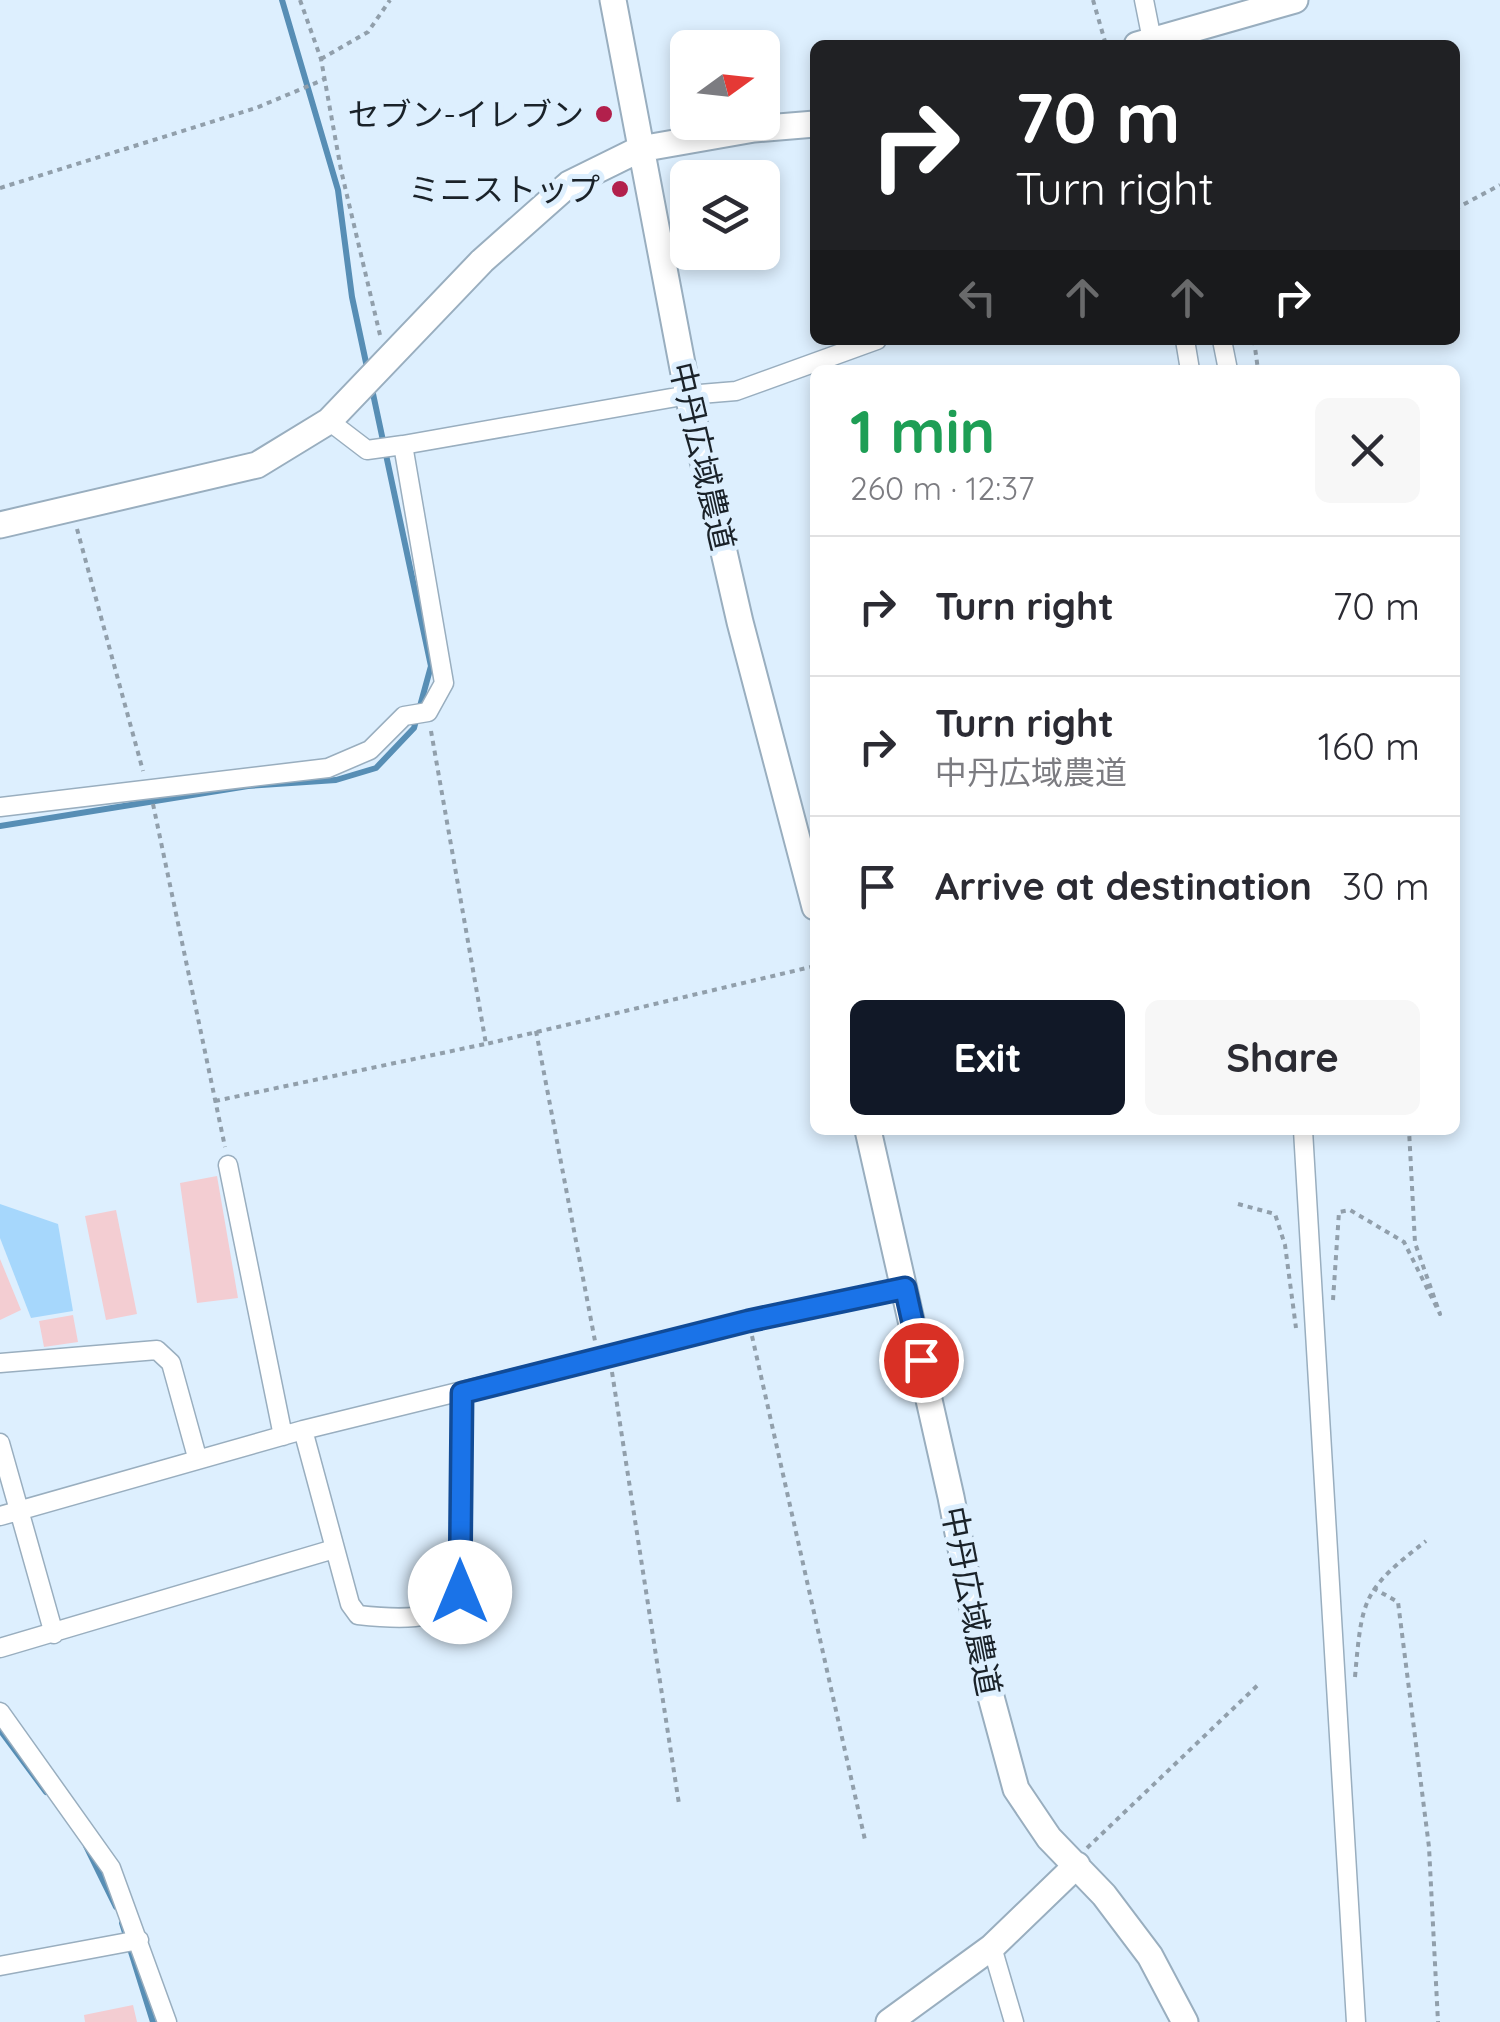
<!DOCTYPE html>
<meta charset="utf-8">
<style>
body{margin:0;font-family:Quicksand,"Noto Sans JP",sans-serif;background:#f7f7f7;color:#2b2b33;height:100vh;display:flex;flex-direction:column;font-size:38px;white-space:nowrap}
*{box-sizing:border-box;margin:0}
p{font-size:32px;color:#7c7c81}
.icon{flex:none;width:55px;height:55px;fill:none;stroke:currentColor;stroke-width:2;stroke-linecap:round;stroke-linejoin:round}
.map{position:relative;flex:1;overflow:hidden}
.sheet{position:absolute;left:810px;top:365px;width:650px;height:770px;display:flex;flex-direction:column;background:#fff;border-radius:15px;box-shadow:0 5px 15px #0003}
.sheet>*{flex:none}
.banner{position:absolute;left:810px;top:40px;width:650px;height:305px;border-radius:15px;box-shadow:0 5px 15px #0003;background:#202124;color:#fff;overflow:hidden}
.needle{width:65px;rotate:75deg}
.controls{position:absolute;left:670px;top:30px;display:grid;gap:20px}
.controls a{display:grid;place-items:center;width:110px;height:110px;border-radius:15px;background:#fff;box-shadow:0 5px 15px #0003;font-size:50px}
.pin{position:absolute;display:grid;place-items:center;width:85px;height:85px;color:#fff;margin:-42px;border:5px solid #fff;border-radius:50%;box-shadow:0 2px 10px #0007}
.me{position:absolute;width:110px;margin:-55px;rotate:0deg;stroke-linejoin:round;filter:drop-shadow(0 0 8px #0008)}
.turn{display:flex;align-items:center;gap:35px;height:210px;padding:0 40px;font-size:45px}
.turn .icon{width:130px;height:130px;stroke-width:2.5}
.turn b{display:block;font-size:70px;line-height:85px}
.lanes{display:flex;align-items:center;height:95px;padding:0 40px;background:#0003;justify-content:center;gap:50px;direction:ltr}
.lanes .off{opacity:.35}
.round{display:grid;place-items:center;flex:none;width:105px;height:105px;border-radius:15px;background:#f7f7f7}
.head{display:flex;align-items:center;justify-content:space-between;height:170px;padding:0 40px}
h1{font-size:60px;font-weight:700;line-height:75px;color:#1e9e55}
.cta{display:flex;gap:20px;margin-top:auto;padding:20px 40px}
.cta a{flex:1;height:115px;border-radius:15px;background:#111827;color:#fff;font-size:40px;font-weight:700;line-height:115px;text-align:center}
.cta a+a{background:#f7f7f7;color:#2b2b33}
ul{padding:0;list-style:none}
li{display:flex;align-items:center;gap:30px;height:140px;padding:0 40px;border-top:2px solid #e1e1e2}
li div{flex:1}
li b{display:block;font-size:38px}
li em{font-style:normal}
.map>svg:first-child{display:block}
.green{fill:#a6d7fc}
.lines{fill:none;stroke-linecap:round;stroke-linejoin:round}
.stream{stroke:#578eb5;stroke-width:6}
.building{fill:#f3cdd2}
.street-casing{stroke:#99aebf;stroke-width:21}
.secondary-casing{stroke:#99aebf;stroke-width:29}
.path{stroke:#919fab;stroke-width:4;stroke-dasharray:5 5;stroke-linecap:butt}
.street{stroke:#fff;stroke-width:18}
.secondary{stroke:#fff;stroke-width:25}
.route-casing{stroke:#114b97;stroke-width:25}
.route{stroke:#1a73e8;stroke-width:18}
.poi-dot{fill:#b2204c;stroke:#ddeffe;stroke-width:4}
.labels{text-anchor:middle;dominant-baseline:central;stroke-width:10;stroke-linejoin:round;paint-order:stroke}
.poi-label{font-size:32px;fill:#1a2229;stroke:#ddeffe;text-anchor:end}
.street-label{font-size:32px;fill:#1a2229;stroke:#ddeffe}
</style>
<div class="map">
<svg width="1500" height="2022" viewBox="0 0 1500 2022">
<rect width="100%" height="100%" fill="#ddeffe"/>
<path class="green" d="M0 1204 58 1224 73 1311 31 1318 0 1238Z"/>
<g class="lines">
<path class="stream" d="M282 0 338 190 352 297 368 372
M0 826 248 786 336 780 376 768 414 728 431 666 372 389
M0 1730 46 1792
M86 1846 116 1907
M122 1923 153 2022"/>
</g>
<path class="building" d="M217 1176 238 1298 197 1303 180 1183Z
M116 1210 137 1314 106 1320 85 1216Z
M0 1259 21 1310 0 1320Z
M73 1315 78 1342 44 1347 39 1321Z
M133 2005 137 2022H85L84 2015Z"/>
<g class="lines">
<defs>
<path id="street" d="M1144 0 1153 45
M1185 340 1190 370
M1222 340 1228 370
M329 421 367 450 403 445 688 395 736 391 877 340
M0 807 328 768 370 750 404 716 428 712 444 683 403 445
M1303 1130 1356 2022
M228 1165 283 1436
M0 1363 157 1350 171 1363 197 1457
M303 1430 350 1604 358 1615C385 1618 449 1625 460 1592L461 1393
M0 1443 54 1634
M0 1516 303 1430 748 1321 905 1288
M0 1648 334 1549
M0 1712 111 1868 167 2022
M992 1947 1014 2022
M0 1966 139 1940"/>
<path id="secondary" d="M613 0 688 395 740 622 815 907
M1137 45 1295 0
M0 525 257 465 329 421 482 261 569 184 640 149 754 129 815 124
M868 1130 951 1497 987 1682 1016 1789 1049 1838 1104 1895 1150 1956 1185 2022
M889 2022 992 1947 1077 1865"/>
</defs>
<use href="#street" class="street-casing"/>
<use href="#secondary" class="secondary-casing"/>
<path class="path" d="M300 0 321 59 341 170 380 335
M1093 0 1106 45
M321 59 368 32 390 0
M0 188 256 108 325 79
M1455 209 1500 185
M1254 340 1258 370
M77 529 143 771
M431 731 486 1044 815 966
M153 804 225 1147
M536 1031 595 1341
M215 1101 485 1044
M1238 1204 1275 1214 1285 1245 1296 1328
M1333 1300 1339 1212 1350 1210 1404 1242 1440 1314 1415 1243 1409 1130
M752 1336 865 1840
M612 1372 679 1804
M1373 1588 1398 1602 1429 1847 1438 2022
M1355 1677C1362 1597 1363 1590 1426 1541
M1087 1848 1260 1683"/>
<use href="#street" class="street"/>
<use href="#secondary" class="secondary"/>
</g>
<g class="lines">
<defs>
<path id="route" d="M460 1592 462 1393 748 1321 905 1288 921 1360"/>
</defs>
<use href="#route" class="route-casing"/>
<use href="#route" class="route"/>
</g>
<g class="poi-dot">
<circle cx="604" cy="114" r="10"/>
<circle cx="620" cy="189" r="10"/>
</g>
<g class="labels">
<g class="poi-label">
<text x="584" y="114">セブン-イレブン</text>
<text x="600" y="189">ミニストップ</text>
</g>
<g class="street-label">
<text transform="translate(703 456) rotate(77)">中丹広域農道</text>
<text transform="translate(972 1601) rotate(79)">中丹広域農道</text>
</g>
</g>
</svg>
<div class="controls">
<a><svg class="needle" viewBox="-14 -14 28 28"><path d="M0-13l5 13h-10z" fill="#e53935"/><path d="M0 13l5-13h-10z" fill="#7c7c81"/></svg></a>
<a><svg class="icon" aria-label="layers" viewBox="0 0 24 24"><path d="M12 4l9 5-9 5-9-5zM3 14l9 5 9-5"/></svg></a>
</div>
<div class="pin" style="left:921px;top:1360px;background:#d93025"><svg class="icon" aria-label="arrive" viewBox="0 0 24 24"><path d="M6 21V4h12l-3 4 3 4H6"/></svg></div>
<svg class="me" style="left:460px;top:1592px" viewBox="-20 -20 40 40"><circle r="19" fill="#fff"/><path d="M0-13L10 11 0 6-10 11z" fill="#1a73e8"/></svg>
<div class="banner">
<div class="turn"><svg class="icon" aria-label="right" viewBox="0 0 24 24"><path d="M7 20v-9h11M14 6l5 5-5 5"/></svg><div><b>70 m</b>Turn right</div></div>
<div class="lanes"><svg class="icon off" aria-label="left" viewBox="0 0 24 24"><path d="M17 20v-9H6M10 6l-5 5 5 5"/></svg><svg class="icon off" aria-label="ahead" viewBox="0 0 24 24"><path d="M12 20V5M6 11l6-6 6 6"/></svg><svg class="icon off" aria-label="ahead" viewBox="0 0 24 24"><path d="M12 20V5M6 11l6-6 6 6"/></svg><svg class="icon" aria-label="right" viewBox="0 0 24 24"><path d="M7 20v-9h11M14 6l5 5-5 5"/></svg></div>
</div>
<section class="sheet">
<div class="head"><div><h1>1 min</h1><p>260 m · 12:37</p></div><a class="round"><svg class="icon" aria-label="close" viewBox="0 0 24 24"><path d="M6 6l12 12M18 6L6 18"/></svg></a></div>
<ul>
<li><svg class="icon" aria-label="right" viewBox="0 0 24 24"><path d="M7 20v-9h11M14 6l5 5-5 5"/></svg><div><b>Turn right</b></div><em>70 m</em></li>
<li><svg class="icon" aria-label="right" viewBox="0 0 24 24"><path d="M7 20v-9h11M14 6l5 5-5 5"/></svg><div><b>Turn right</b><p>中丹広域農道</p></div><em>160 m</em></li>
<li><svg class="icon" aria-label="arrive" viewBox="0 0 24 24"><path d="M6 21V4h12l-3 4 3 4H6"/></svg><div><b>Arrive at destination</b></div><em>30 m</em></li>
</ul>
<div class="cta"><a>Exit</a><a>Share</a></div>
</section>
</div>
